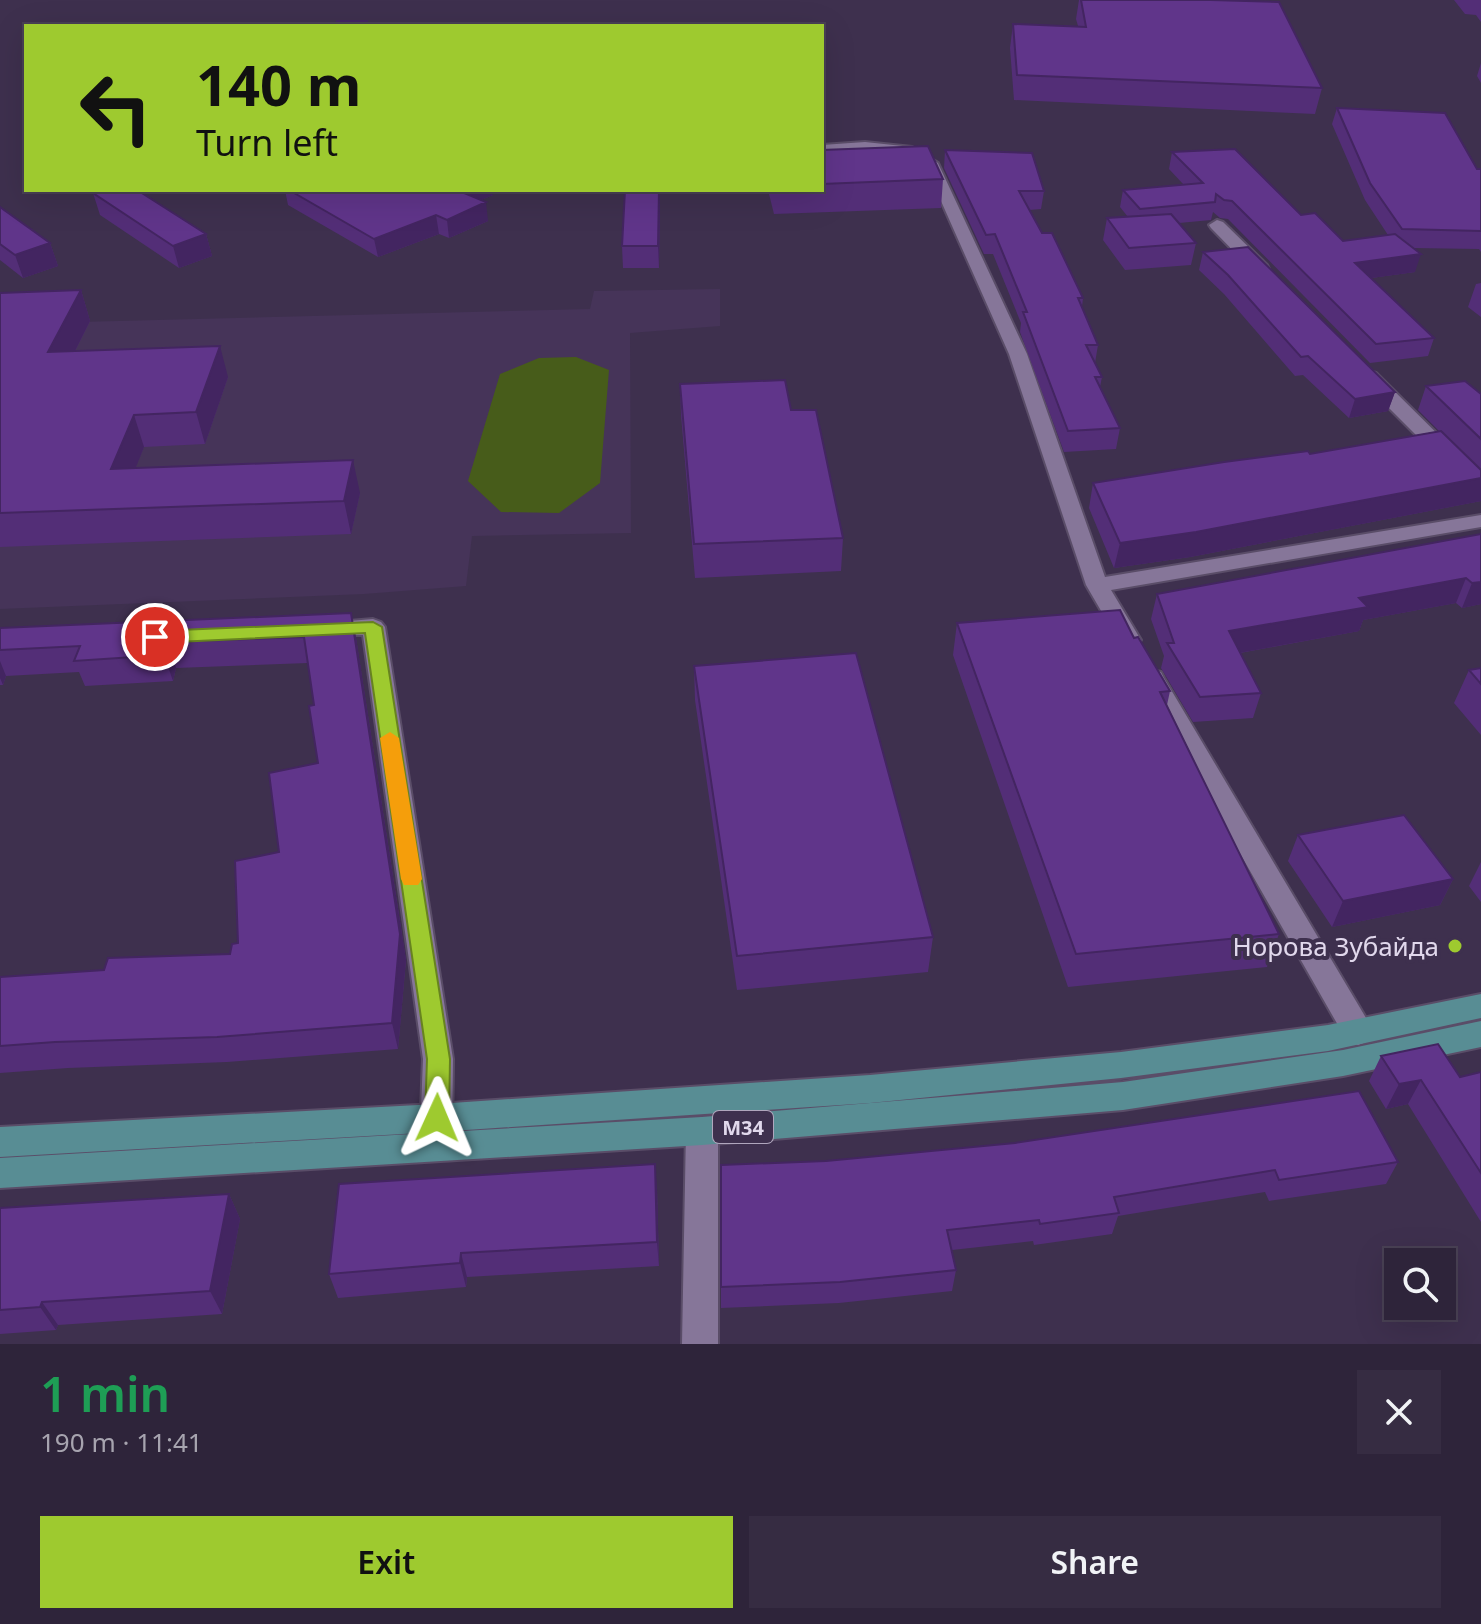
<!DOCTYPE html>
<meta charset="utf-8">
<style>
body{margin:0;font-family:"Noto Sans",sans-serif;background:#362c42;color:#f1f3f6;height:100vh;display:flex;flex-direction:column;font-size:30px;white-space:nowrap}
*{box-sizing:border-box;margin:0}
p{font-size:26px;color:#a7a4af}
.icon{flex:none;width:44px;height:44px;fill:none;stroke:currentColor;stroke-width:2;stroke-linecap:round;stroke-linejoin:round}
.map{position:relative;height:1344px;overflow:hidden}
.details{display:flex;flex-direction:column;background:#2e243a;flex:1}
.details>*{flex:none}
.banner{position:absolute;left:24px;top:24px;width:800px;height:168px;border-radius:0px;box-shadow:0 8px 32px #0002,0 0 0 2px #494154;background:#9eca2f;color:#111;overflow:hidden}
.tools{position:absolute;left:1384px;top:1248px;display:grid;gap:16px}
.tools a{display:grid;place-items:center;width:72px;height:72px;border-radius:0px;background:#2e243a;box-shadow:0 8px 32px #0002,0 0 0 2px #494154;font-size:40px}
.pin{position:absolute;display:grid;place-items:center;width:68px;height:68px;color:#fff;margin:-34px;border:4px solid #fff;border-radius:50%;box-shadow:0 2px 8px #0007}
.me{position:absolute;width:88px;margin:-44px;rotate:1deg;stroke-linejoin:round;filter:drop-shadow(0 0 6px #0008)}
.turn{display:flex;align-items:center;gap:28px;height:168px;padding:0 40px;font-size:36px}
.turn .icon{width:104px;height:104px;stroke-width:2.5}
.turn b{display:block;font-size:56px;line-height:68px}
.round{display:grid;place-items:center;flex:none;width:84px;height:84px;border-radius:0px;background:#362c42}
.overview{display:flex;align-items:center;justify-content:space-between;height:136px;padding:0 40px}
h1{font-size:48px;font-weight:600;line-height:60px;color:#1e9e55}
.cta{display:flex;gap:16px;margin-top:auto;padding:16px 40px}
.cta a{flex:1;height:92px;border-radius:0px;background:#9eca2f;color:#111;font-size:32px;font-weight:600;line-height:92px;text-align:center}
.cta a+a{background:#362c42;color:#f1f3f6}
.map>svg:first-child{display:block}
.built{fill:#463459}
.green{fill:#475c1a}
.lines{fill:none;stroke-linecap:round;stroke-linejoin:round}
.street-casing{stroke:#5a4d68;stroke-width:4}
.primary-casing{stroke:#5a4d68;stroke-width:4}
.street{fill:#867699;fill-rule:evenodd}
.primary{fill:#588d94;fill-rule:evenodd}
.wall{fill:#532e77}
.shaded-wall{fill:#432561}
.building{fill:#60358a;stroke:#432561;stroke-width:2}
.route{fill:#9eca2f;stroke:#67831f;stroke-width:2}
.slow{fill:#f59e0b}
.poi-dot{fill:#9eca2f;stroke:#3e304e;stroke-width:3}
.labels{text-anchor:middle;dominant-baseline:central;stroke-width:8;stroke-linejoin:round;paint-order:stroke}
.shield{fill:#3e304e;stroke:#b0a6bd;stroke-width:2}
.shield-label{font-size:20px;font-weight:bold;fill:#e1d8ec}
.near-poi-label{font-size:26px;fill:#e1d8ec;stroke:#3e304e;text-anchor:end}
</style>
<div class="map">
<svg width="1481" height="1344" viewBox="0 0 1481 1344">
<rect width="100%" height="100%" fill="#3e304e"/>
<path class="built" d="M720 289V326L630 333 631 533 472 536 466 586 364 594 0 609V324L590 309 594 291Z"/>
<path class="green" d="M576 357 609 370 600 483 559 513 501 512 468 481 500 374 539 358Z"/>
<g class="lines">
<defs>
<path id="street" d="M865 142 912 147 938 163 1027 354 1105 577 1481 515V527L1111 590 1141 640 1137 645H1121L1086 585 1009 354 925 165 893 152 822 153V145Z
M1217 220 1223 222 1267 265 1269 269 1267 273H1255L1211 228 1209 225Z
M1369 371 1376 373 1481 477V495L1474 493 1362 381 1360 377Z
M373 619 381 622 385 627 453 1059 452 1135 447 1145 436 1149 425 1145 420 1135 423 1059 363 635 314 634 310 629 314 624Z
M1152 670 1161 672 1164 678 1369 1023 1373 1032 1369 1041 1358 1045 1347 1041 1140 678 1143 672Z
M702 1117 713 1121 718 1131V1344H682L686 1131 691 1121Z"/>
<path id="primary" d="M1481 994V1018L1328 1051 1121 1078 870 1103 437 1132 0 1157V1127L437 1104 870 1075 1121 1052 1328 1025Z
M1481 1021V1047L1343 1076 1123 1110 702 1145 0 1188V1158L702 1117 1123 1082 1343 1050Z"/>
</defs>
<use href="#street" class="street-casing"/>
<use href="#primary" class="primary-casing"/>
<use href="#street" class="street"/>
<use href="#primary" class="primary"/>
</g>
<path class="wall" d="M1079 0H1211L1322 88 1315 114 1014 100 1010 48 1013 24 1078 26 1076 19Z
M1454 0H1481V22L1476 15 1465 14Z
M1481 63V83L1477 76Z
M1337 108 1477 169H1481V252L1479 249 1413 248 1415 272 1371 278 1434 338 1428 356 1370 363 1228 219 1220 218 1213 212 1211 220 1179 223 1196 243 1191 265 1125 270 1103 240 1107 218 1128 217 1120 207 1123 190 1184 185 1169 169 1172 152 1301 215 1343 241 1388 235 1365 200 1332 124Z
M822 150 943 179 941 208 774 214 768 190H822Z
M945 150 1044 191 1041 209 1029 210 1042 233 1083 298 1082 307 1098 345 1095 363 1102 377 1100 387 1120 428 1116 449 1064 452 1020 332 1021 323 993 254H984L944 168Z
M285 190H337L343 193 493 195 481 200 488 221 449 238 439 234 378 257 288 205Z
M625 190H660L659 268H623L622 246Z
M93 193 206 234 212 256 179 268 100 215Z
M0 207 50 243 58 266 23 278 0 260Z
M1203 252 1395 392 1388 411 1349 418 1303 375 1295 376 1224 294 1199 270Z
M1481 283V317L1468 307 1476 284Z
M81 290 90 321 75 351 228 377 205 444 144 447 135 468 360 493 351 534 0 547V293Z
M680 384 791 410 843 538 841 571 695 578 681 415Z
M1426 386 1481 394V501L1190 557 1114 568 1089 508 1093 483 1310 454 1439 431 1418 410Z
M1481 534V604L1462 608 1456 603 1363 620 1359 631 1240 653 1261 693 1253 718 1193 722 1161 668 1164 656 1151 619 1157 594Z
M351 613 356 638 406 960 398 1049 227 1062 68 1068 0 1073V977L104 970 230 954 238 943 318 763 314 705 308 663 176 668 173 681 85 686 79 672 6 676 3 685H0V628Z
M957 623 1134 638 1170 691 1167 705 1279 934 1267 967 1068 987 953 655Z
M694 666 933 937 928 972 737 990 695 700Z
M1481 668V735L1454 703 1469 670Z
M1298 835 1453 879 1440 905 1332 927 1288 861Z
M1481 862V902L1469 886Z
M1381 1056 1460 1077 1481 1072V1222L1408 1104 1386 1109 1369 1081Z
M1398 1162 1386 1184 1269 1201 1265 1192 1118 1216 1112 1234 1034 1245 1033 1241 952 1250 956 1270 952 1291 839 1303 721 1308V1165Z
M657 1189 659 1266 467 1277 466 1287 338 1298 329 1274Z
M229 1194 240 1219 222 1314 58 1325 56 1330 0 1334V1208Z"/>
<path class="shaded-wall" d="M461 190H492L493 195 461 209 459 191Z
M659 190H660L659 268 658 246Z
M486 202 488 221 449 238 447 220Z
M436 215 439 234 378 257 374 239Z
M206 234 212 256 179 268 173 246Z
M50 243 58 266 23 278 15 255Z
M1421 254 1415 272 1350 281 1355 263Z
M81 290 90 321 59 383 48 352Z
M220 346 228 377 205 444 196 412Z
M1395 392 1388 411 1349 418 1355 399Z
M134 415 144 447 122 502 111 469Z
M353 460 360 493 351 534 344 501Z
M1481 478V501L1190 557 1114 568 1120 543Z
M1466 578 1456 603 1363 620 1359 631 1222 656 1229 631 1359 598Z
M1481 582V604L1462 608 1472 583Z
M351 613 356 638 406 960 398 1049 392 1023Z
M168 642 176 668 173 681 164 655Z
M0 661 6 676 3 685 0 678Z
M1453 879 1440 905 1332 927 1343 901Z
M1421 1080 1408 1104 1386 1109 1399 1084Z
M655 1164 657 1189 659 1266 657 1242Z
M229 1194 240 1219 222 1314 210 1291Z
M461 1253 467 1277 466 1287 460 1263Z
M42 1302 58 1325 56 1330 40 1307Z"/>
<path class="building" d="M1081 0H1211L1279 2 1322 88 1017 75 1013 24 1086 27Z
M337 21H367L365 26H335Z
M491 23H518V26H490Z
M443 24 442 26H415V25Z
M1337 108 1445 113 1477 169H1481V231L1402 229 1370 183Z
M928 146 943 179 822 184V150Z
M1235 149 1301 215 1315 213 1343 241 1395 234 1421 254 1355 263 1434 338 1376 344 1232 201 1224 200 1216 194 1215 202 1140 209 1123 190 1203 183 1172 152Z
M945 150 1032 153 1044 191H1019L1042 233H1052L1083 298H1078L1098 345H1086L1102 377H1095L1120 428 1068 431 1023 312H1027L995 234 986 235Z
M103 190H137L206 234 173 246 93 193Z
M289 190H337L343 193 350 190H461L459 191 486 202 447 220 436 215 374 239Z
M625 190H659L658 246H622Z
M0 207 50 243 15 255 0 244Z
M1171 214 1196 243 1129 248 1107 218Z
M1248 247 1395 392 1355 399 1308 356 1301 357 1228 275 1203 252Z
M81 290 48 352 220 346 196 412 134 415 111 469 353 460 344 501 0 513V293Z
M785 380 791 410H816L843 538 694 544 680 384Z
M1465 381 1481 394V439L1426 386Z
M1441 431 1481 470V478L1196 532 1120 543 1093 483 1224 462 1308 451 1310 454Z
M1481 534V582L1472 583 1466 578 1359 598 1368 607 1229 631 1261 693 1200 697 1167 643H1174L1157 594Z
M1120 610 1134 638 1138 637 1170 691 1160 692 1279 934 1076 954 957 623Z
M351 613 400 934 392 1023 217 1037 55 1042 0 1046V977L104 970 108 958 230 954 232 944 238 943 235 861 279 852 269 773 318 763 309 706 314 705 304 637 168 642 164 655 74 661 80 646 0 650V628Z
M856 653 933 937 737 956 694 666Z
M1481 668V684L1469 670Z
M1404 815 1453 879 1343 901 1298 835Z
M1438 1044 1460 1077 1481 1072V1173L1421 1080 1399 1084 1381 1056Z
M1359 1091 1398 1162 1279 1180 1275 1170 1114 1197 1119 1213 1040 1224 1039 1220 947 1230 956 1270 840 1282 721 1287V1165L826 1161 1015 1143Z
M655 1164 657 1242 461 1253 460 1263 329 1274 339 1184Z
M229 1194 210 1291 42 1302 40 1307 0 1310V1208Z"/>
<path class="route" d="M373 622 382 627 450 1059 449 1118 446 1125 437 1129 428 1125 425 1118 427 1059 365 633 155 643 147 637 155 631Z"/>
<path class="slow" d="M390 732 399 738 422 879 418 885H404L401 879 380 738Z"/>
<circle class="poi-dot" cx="1455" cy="946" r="8"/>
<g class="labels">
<rect class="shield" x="713" y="1111" width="60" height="32" rx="6"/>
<g class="shield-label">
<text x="743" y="1127">M34</text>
</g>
<g class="near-poi-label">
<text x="1439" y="946">Норова Зубайда</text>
</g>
</g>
</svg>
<div class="tools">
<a><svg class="icon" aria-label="search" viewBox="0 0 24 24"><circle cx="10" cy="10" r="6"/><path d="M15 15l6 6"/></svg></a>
</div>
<div class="pin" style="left:155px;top:637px;background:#d93025"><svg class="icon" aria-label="arrive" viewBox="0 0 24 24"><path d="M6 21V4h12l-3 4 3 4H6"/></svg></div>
<svg class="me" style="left:437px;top:1118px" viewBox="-20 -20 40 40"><path d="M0-17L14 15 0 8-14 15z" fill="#9eca2f" stroke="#fff" stroke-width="4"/></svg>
<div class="banner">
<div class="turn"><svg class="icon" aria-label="left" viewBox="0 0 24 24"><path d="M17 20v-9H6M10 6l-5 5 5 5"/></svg><div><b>140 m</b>Turn left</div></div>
</div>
</div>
<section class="details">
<div class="overview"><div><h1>1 min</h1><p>190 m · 11:41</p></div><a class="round"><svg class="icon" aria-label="close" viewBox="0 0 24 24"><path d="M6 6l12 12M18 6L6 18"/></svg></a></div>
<div class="cta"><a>Exit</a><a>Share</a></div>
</section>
